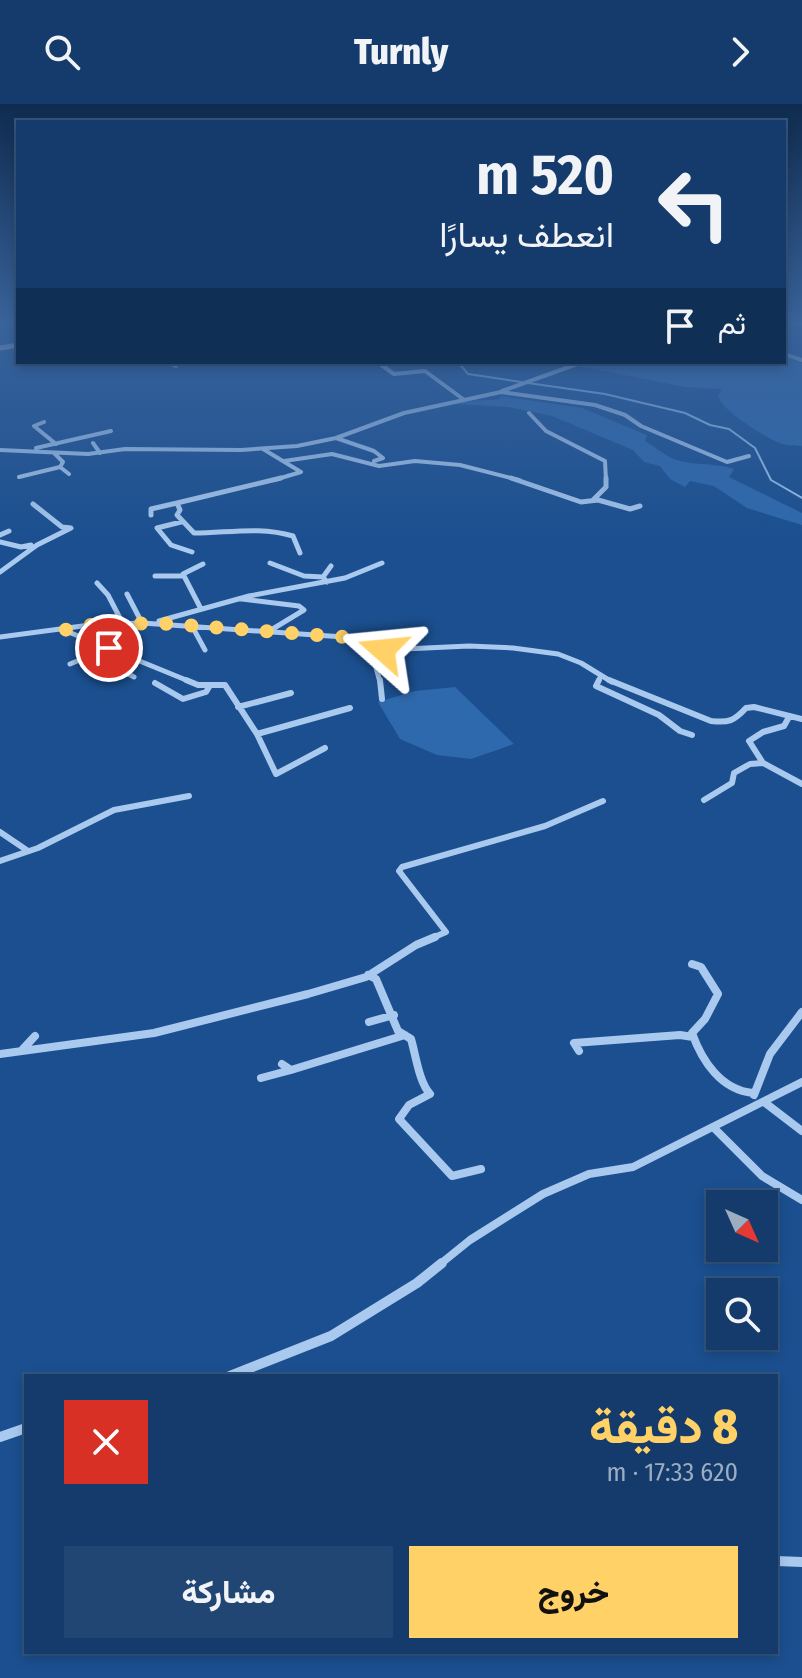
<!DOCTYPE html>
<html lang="ar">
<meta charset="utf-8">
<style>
body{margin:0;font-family:"Fira Sans Condensed",Vazirmatn,sans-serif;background:#214673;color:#f1f3f6;direction:rtl;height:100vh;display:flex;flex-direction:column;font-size:30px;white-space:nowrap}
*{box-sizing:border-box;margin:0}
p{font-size:26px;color:#9dadc1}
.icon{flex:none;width:44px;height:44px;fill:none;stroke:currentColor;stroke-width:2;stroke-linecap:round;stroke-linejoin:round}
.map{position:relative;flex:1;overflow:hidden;direction:ltr}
.side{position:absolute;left:24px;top:1270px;width:754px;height:280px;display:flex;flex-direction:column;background:#143b6b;border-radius:0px;box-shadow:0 4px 12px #0003,0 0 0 2px #33557e;direction:rtl}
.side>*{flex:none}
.top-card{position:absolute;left:16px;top:16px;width:770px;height:244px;border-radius:0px;box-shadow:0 4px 12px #0003,0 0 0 2px #33557e;direction:rtl;background:#143b6b;color:#f1f3f6;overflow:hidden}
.needle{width:52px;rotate:135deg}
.buttons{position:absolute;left:706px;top:1086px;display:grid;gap:16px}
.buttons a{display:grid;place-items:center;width:72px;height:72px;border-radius:0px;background:#143b6b;box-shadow:0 4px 12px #0003,0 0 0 2px #33557e;font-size:40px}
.pin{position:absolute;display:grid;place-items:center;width:68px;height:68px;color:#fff;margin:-34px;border:4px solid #fff;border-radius:50%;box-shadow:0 2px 8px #0007}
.me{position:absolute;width:88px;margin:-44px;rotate:288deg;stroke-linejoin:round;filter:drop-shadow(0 0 6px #0008)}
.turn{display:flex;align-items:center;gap:28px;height:168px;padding:0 40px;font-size:36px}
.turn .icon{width:104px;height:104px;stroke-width:2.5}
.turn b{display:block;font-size:56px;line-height:68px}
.then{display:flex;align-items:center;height:76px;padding:0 40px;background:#0003;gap:16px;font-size:30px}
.round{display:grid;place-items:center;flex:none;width:84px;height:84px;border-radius:0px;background:#214673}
.overview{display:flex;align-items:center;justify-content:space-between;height:136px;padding:0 40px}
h1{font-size:48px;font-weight:800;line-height:60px;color:#ffd166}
.button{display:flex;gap:16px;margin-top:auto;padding:16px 40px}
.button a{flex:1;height:92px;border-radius:0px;background:#ffd166;color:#111;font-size:32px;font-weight:800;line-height:92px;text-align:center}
.button a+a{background:#214673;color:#f1f3f6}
header{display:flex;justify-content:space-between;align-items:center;height:104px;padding:0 40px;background:#143b6b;font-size:36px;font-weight:800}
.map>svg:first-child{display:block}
.green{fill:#2e69ad}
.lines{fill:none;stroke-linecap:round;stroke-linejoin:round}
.stream{stroke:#9cc4f0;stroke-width:2}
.minor-far4{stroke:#a9c9ee;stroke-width:4}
.minor-far3{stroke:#a9c9ee;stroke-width:5}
.minor-far2{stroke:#a9c9ee;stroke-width:6}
.minor-far1{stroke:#a9c9ee;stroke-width:8}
.minor{stroke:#a9c9ee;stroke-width:10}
.major{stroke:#f0f6ff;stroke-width:5}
.route{stroke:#ffd166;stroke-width:14;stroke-dasharray:0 25.2}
</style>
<header><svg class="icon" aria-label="forward" viewBox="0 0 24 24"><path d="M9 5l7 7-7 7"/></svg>Turnly<svg class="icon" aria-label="search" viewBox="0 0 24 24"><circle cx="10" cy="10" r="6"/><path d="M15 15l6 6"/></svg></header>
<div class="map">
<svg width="802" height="1574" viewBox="0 0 802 1574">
<rect width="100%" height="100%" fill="#1b4f8f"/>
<path class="green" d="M784 253 802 259V342C796 341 789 342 783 340 767 335 722 307 718 292L722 285 685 283 584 263 511 258H784Z
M500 292 582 304 647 331 645 337C654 342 664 351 674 355 692 362 712 358 734 365L729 373 802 409V421L747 404 714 382 690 377 685 383 670 375 660 362 644 358 633 346 552 312 509 303 456 300C474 295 485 297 500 295Z
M455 583 514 640 471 655 437 651 400 635 378 598 415 587Z"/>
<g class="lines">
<path class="stream" d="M458 258 468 270 521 278
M528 279 605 290 685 309 710 321 729 325 755 344 771 376 802 394"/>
<path class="minor-far4" d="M784 218 802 220
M784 250 802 256
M167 258 176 262
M377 258 394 270 425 267 463 295
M502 287 583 258
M529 309 546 327 605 357 606 376
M44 318 34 322 56 340
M336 334 374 347 383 354 374 357
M93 339 100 349
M36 344 111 327
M263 345 301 368 274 376
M0 346 88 350 125 345 241 346 297 342 336 334 404 309 501 288 595 301 625 311 641 322 727 358 749 352
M284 357 332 350 379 362 415 357 460 361 519 376
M60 363 69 370
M19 373 60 363 63 358 54 349"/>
<path class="minor-far3" d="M281 374 177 399 180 406 177 411 194 429C228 429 260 422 293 432L300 449
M511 374 581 398 598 396 630 405 640 402
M593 396 606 383V374
M151 411V405L177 399
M181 418 157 424 171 441 192 448
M0 431 9 427
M0 438 21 443 31 441
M270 459 304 472 323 473 327 478
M0 468 37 441 71 424 62 423 33 400
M155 472H184
M323 473 331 462
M97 479 108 491 123 520
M127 490 142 519
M242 495 299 502 304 506 266 529
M201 505 183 470 203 460
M159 517 249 492 345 474 382 459
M192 522 205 546
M66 527 191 578
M0 533 90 521 142 519 344 533 383 546 469 542 513 544 558 550 581 559 612 578
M370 542 380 578
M91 550 134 573
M70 560 109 544
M598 578 601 572"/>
<path class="minor-far2" d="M186 576 198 581H225L257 630 276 670 325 644
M380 576 382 595
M599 576 596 582 659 611 680 627 692 631
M609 576 711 617C729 619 734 617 746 604L754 603 802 615
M155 579 183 595 206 588 209 583
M238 603 291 589
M789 613 784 622 763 628 749 637 763 659 802 680
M257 630 350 604
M704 696 732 679 734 669 750 660 763 659
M0 728 28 747
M0 757 38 744 114 706 189 692
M430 835 446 828 399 767 402 763 545 722 603 697"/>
<path class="minor-far1" d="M692 860 701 863 718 890 705 915 692 929C702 957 721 986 753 989
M368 871 376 875 398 927 411 935C416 952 419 978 430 990L409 1001 399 1015 452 1072 481 1065
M369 918 394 911
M22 946 35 932
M579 947 574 939 680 931 693 933
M0 950 154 929 308 890 366 873 416 841 435 833
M282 960 291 966 405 931
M261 974 291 966
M754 991 770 950 802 908
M764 998 802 1027
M714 1024 762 1072 802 1096
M439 1161 470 1136 543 1090 589 1070 633 1063 802 978"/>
<path class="minor" d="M230 1272 331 1232 417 1179 442 1159
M0 1333 26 1324
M776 1457 802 1458"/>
<path class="major" d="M0 244 18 241"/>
</g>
<linearGradient id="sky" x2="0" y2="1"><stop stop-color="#0f2b4f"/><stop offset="0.5" stop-color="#39639b"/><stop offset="1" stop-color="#39639b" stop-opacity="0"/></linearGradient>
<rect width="802" height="436" fill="url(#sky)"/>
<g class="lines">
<path class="route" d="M109 544 64 526 90 521 157 519 344 533 383 546"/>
</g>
</svg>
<div class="buttons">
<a><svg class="needle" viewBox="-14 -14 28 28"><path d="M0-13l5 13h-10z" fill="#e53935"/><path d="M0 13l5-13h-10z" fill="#9dadc1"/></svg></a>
<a><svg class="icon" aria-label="search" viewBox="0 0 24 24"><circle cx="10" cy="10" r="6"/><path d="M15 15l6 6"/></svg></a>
</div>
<div class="pin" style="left:109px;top:544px;background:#d93025"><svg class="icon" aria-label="arrive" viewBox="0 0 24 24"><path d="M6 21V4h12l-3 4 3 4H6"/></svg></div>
<svg class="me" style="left:383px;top:546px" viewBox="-20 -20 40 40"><path d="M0-17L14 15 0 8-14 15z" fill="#ffd166" stroke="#fff" stroke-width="4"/></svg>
<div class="top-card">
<div class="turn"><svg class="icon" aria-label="left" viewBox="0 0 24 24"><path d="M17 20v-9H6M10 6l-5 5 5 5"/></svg><div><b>520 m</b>انعطف يسارًا</div></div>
<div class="then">ثم<svg class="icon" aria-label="arrive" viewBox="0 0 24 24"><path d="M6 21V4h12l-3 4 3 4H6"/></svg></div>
</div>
<section class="side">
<div class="overview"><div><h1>8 دقيقة</h1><p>620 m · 17:33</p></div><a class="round" style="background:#d93025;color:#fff"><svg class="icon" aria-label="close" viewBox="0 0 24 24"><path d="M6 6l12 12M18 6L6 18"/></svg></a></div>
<div class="button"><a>خروج</a><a>مشاركة</a></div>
</section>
</div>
